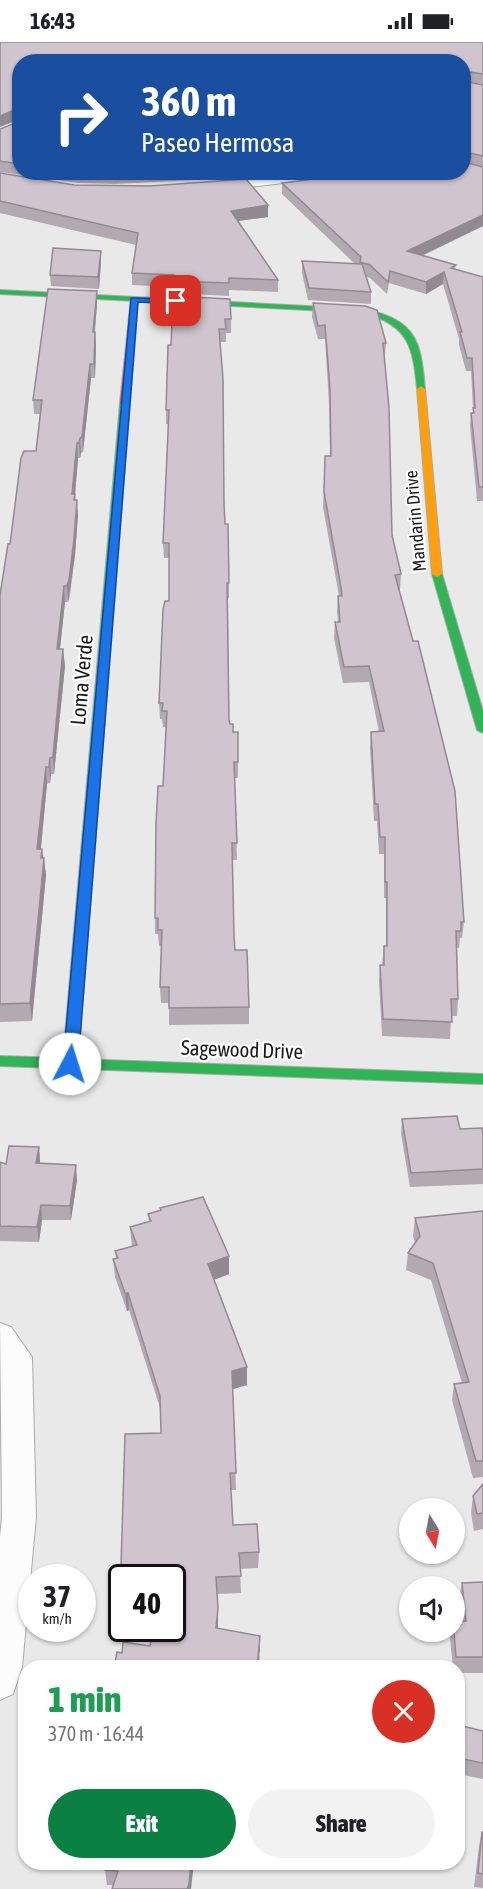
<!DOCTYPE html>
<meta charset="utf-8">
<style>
body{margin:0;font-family:"Asap Condensed",sans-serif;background:#f2f2f2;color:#202124;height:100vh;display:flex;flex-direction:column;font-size:22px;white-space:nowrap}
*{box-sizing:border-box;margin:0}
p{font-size:20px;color:#757577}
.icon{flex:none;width:33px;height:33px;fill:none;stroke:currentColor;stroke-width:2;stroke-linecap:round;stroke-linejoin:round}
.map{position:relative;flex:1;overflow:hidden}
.details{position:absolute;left:18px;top:1618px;width:447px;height:210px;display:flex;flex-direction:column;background:#fff;border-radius:24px;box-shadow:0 2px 4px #0004}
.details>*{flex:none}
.top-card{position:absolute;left:12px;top:12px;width:459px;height:126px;border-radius:24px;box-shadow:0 2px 4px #0004;background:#1a4fa0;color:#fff;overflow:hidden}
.needle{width:39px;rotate:170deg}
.fabs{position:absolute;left:399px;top:1456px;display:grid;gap:12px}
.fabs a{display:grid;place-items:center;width:66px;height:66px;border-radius:50%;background:#fff;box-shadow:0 2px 4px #0004;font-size:30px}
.speed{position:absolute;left:18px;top:1522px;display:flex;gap:12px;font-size:30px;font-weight:700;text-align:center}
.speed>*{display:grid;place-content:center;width:78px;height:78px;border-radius:50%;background:#fff;box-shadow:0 2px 4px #0004;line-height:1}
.speed small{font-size:15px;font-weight:400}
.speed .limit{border:3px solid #111;border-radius:9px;background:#fff;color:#111}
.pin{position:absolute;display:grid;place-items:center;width:51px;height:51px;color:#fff;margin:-26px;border-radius:12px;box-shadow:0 3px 9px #0006}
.me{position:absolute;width:66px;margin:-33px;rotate:5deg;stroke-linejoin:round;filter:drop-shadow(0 0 4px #0008)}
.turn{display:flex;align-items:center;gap:21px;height:126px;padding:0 30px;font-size:27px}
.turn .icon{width:78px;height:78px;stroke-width:2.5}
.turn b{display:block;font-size:42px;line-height:51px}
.round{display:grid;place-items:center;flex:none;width:63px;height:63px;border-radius:32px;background:#f2f2f2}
.head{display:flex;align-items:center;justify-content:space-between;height:102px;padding:0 30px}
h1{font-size:36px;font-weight:800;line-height:45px;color:#1e9e55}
.cta{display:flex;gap:12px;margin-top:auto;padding:12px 30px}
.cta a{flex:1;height:69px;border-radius:36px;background:#0b8043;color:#fff;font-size:24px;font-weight:800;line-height:69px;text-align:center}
.cta a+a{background:#f2f2f2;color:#202124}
.status{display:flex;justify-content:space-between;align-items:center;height:42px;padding:0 30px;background:#fff;direction:ltr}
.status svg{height:16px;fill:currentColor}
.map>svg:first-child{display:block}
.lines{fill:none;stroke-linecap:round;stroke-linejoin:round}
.street-casing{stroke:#aaaaab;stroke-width:2}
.fast-casing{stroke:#aaaaab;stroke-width:2}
.slow-casing{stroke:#aaaaab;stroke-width:2}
.jam-casing{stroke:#aaaaab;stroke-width:2}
.street{fill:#fcfcfc;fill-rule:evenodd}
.fast{fill:#30b455;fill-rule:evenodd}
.slow{fill:#ff9f0a;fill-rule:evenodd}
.jam{fill:#e5322d;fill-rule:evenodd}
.wall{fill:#b3a9b1}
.shaded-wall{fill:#928a90}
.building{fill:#d0c5ce;stroke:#928a90;stroke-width:1.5}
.route{fill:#1a73e8;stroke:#114b97;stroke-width:1.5}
.labels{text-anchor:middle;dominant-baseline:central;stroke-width:4.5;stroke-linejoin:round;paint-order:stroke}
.far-street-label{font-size:18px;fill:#1a1a1b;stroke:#fff}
.street-label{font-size:21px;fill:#1a1a1b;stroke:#fff}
</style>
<div class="status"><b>16:43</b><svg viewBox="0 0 49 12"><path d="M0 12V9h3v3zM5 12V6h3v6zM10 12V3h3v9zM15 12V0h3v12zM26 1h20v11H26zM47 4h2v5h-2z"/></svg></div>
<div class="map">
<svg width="483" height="1847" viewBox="0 0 483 1847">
<rect width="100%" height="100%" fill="#e9e9ea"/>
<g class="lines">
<defs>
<path id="street" d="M303 130H348L342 134 215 149 208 145 215 141Z
M0 1281 11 1285 32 1315 36 1475 22 1625 13 1652 0 1658V1495L2 1475Z"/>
<path id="fast" d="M0 248 365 267C416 279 421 298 425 347L421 350 417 347C413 305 409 284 365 271L0 252Z
M125 358 130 361 78 1017 483 1032V1042L0 1024V1014L63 1016 120 361Z
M437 529 442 532 483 669V691L477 688 432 532Z"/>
<path id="slow" d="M421 344 425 347 442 532 437 535 432 532 417 347Z"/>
<path id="jam" d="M131 256 138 258 130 361 125 364 120 361Z"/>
</defs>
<use href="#street" class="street-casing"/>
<use href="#fast" class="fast-casing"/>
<use href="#slow" class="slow-casing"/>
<use href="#jam" class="jam-casing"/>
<use href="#street" class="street"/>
<use href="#fast" class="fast"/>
<use href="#slow" class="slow"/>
<use href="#jam" class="jam"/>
</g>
<path class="wall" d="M0 0H483V42L471 41 483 43V184L422 214 456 223 455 227 483 235V459H477L470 384 471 371H473V366L471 329H466L459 303V297L443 242 426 252 389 241 387 252 370 236 366 235 371 250V262L308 258 302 231V219L355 222 282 152V141L346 133V130H464V20H20V77L0 85Z
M20 79V130H235V136L115 142 78 141 0 130V87Z
M0 131 74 143 268 163V175L238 179 278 238V250L229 248V254L174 251V245L132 243V231L136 203 0 171Z
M101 209V220L99 247 51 244 50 233Z
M173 254 231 277V291H226V300H220L224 461 229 541V556H228L229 678 233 690H238V736H235L237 818H232L234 894 235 908 249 965V982L169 983V961H161L160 945 161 904H159L158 892H155V876L163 744 166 685H163L162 677H160L159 661 169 559V516H164L163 501 168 382H166V368L171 303Z
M313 261 386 301 385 314 384 315 392 493 401 532 400 548H399L464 880 462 896H460L459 906H457L458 957 457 974H451L450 997 382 994 379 939 380 923H382L384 904H386V856H384V812H379L377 779H374L370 706 371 690H379L369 640 343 641 334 596 335 580H338L337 570 338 554H339L323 465 325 414H330L329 361 325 297H318L312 275Z
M97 263 95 290 96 305 95 336H91L83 410 81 411 80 416H78L75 453 78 473 75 513 70 554 68 560H65L60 607H63L65 624 54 732H51L50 741 47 742 41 807H42L46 833 32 979 0 980V553L10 502 36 409 40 372H34L33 358Z
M402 1077 460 1087 483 1093V1142L410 1145 401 1092Z
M39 1105 40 1121 77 1138 71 1178H42L39 1200 0 1199V1120L6 1122Z
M160 1166 229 1232 214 1238 247 1343 233 1347 236 1448H231L233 1483 259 1510 258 1526 240 1527 241 1551 217 1552 218 1586 260 1594V1610L122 1611 150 1604 172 1536H122L121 1524 161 1391V1369L129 1268 127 1269 115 1235 113 1217H116L115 1209 132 1205 130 1185 149 1180 148 1172 160 1168Z
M483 1169V1435L473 1436 452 1358 454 1342 462 1341 431 1238 406 1228 408 1211 415 1201 413 1194 415 1176Z
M483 1442V1487L474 1489 471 1471 473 1454Z
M483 1540V1631H458V1626H453L450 1596 451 1590H454L462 1579 459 1557 462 1541Z
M462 1684 483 1689V1737L458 1732V1713Z
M482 1790H483V1846L474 1845 479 1804Z
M106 1821 191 1847 107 1843 105 1828Z"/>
<path class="shaded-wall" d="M18 66 19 77 0 85V74Z
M268 163V175L231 180V169Z
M483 173V184L406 221 407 209Z
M101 209V220L99 247 98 235Z
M444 230 443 242 426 252V240Z
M97 249V263L93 305V290Z
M95 290 96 305 95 336 94 322Z
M90 322 91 336 83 410 82 395Z
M80 396 81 411 80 416 79 401Z
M77 401 78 416 75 453 76 467 72 452Z
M77 458 78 473 75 513 68 560 67 544Z
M64 544 65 560 58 624 57 607Z
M63 607 65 624 54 732 53 715Z
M50 716 51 732 50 741 49 725Z
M46 725 47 742 39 824 37 807Z
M42 807 44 823V816L46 833 32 979 30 961Z
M39 1105 40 1119 38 1135 36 1121Z
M76 1123 77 1138 71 1178 70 1164Z
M41 1163 42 1178 39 1200 37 1185Z
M229 1214V1232L208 1240V1222Z
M125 1251H128L129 1268 127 1269Z
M247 1325V1343L233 1347 232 1329Z
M218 1566V1583L216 1602V1586Z
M260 1594 259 1626H257Z
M191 1821H194L191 1847H187Z"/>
<path class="building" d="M0 0H483V32L464 29V20H20V67L18 66 0 74Z
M464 39 483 43V114L465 110 464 114Z
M20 79V122L0 119V87Z
M464 120 483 125V173L407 209 456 223 451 226 483 235V445H479L471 371H474L473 366H475L472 316H467L460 290H462L444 230 426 240 390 229 388 240 370 223 360 220 361 215 282 141 355 132 353 130H464Z
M0 131 74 143 150 144 246 137 268 163 231 169 278 238 229 236V241L173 239 174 233 132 231 138 191 0 159Z
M53 206 101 209 98 235 50 233Z
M302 219 362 222 371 250 309 246Z
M48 247 97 249 93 290H95L94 322H90L82 395 80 396 79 401H77L72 452H75L74 458H77L74 497 69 538 67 544H64L57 607H63L53 715 50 716 49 725H46L37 807H42L41 816H44L30 961 0 962V553L8 502H10L21 416 24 409H36L42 358H33Z
M173 254 230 257 231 277H225L226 287H219L223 337 224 461 225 482H228L229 541H227L229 678 230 682H233V690H238V720H234L237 801H232L234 894 235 908H247L249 965 169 966V945H160L162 888H158V876H155L156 782 158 744H163L167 669H162L163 661H159L163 567 165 559H169V501H163L169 368H166L168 303H171Z
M313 261 365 264 377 268 386 301H383L389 366 392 493 401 532 395 533 413 599H418L455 749 464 880H461V889H456L458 957H451L452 980 383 977 380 923H384V904H387V840H385V795H380L378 762H375L371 690 384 689 369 624 344 625 335 580H340L338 554H342L341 545 324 450 325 414H331L330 347 325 283 318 284Z
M457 1074 460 1087 482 1086 483 1093V1127L411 1131 402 1077Z
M9 1104 39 1105 36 1121 76 1123 70 1164 41 1163 37 1185 0 1184V1120L6 1122Z
M203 1155 229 1214 208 1222 247 1325 232 1329 236 1431H230L233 1483 257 1482 259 1510 239 1511 241 1534 216 1535 218 1566 216 1586 260 1594 257 1626H114L117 1610 122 1611 123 1600 150 1604 152 1587H172V1536H151V1531L126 1532V1523L121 1524 125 1392 161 1391 160 1354 128 1251H125L113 1217 118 1216 115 1209 137 1203 130 1185 151 1179 148 1172 161 1168 160 1166Z
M483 1169V1419H476L454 1342 469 1340 433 1221 408 1211 420 1194 415 1176Z
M483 1442V1471L477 1472 473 1454Z
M483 1540V1615H456L454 1590V1580L466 1579 462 1541Z
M462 1684 483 1689V1721L458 1716Z
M482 1790H483V1832L478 1831Z
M106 1821H191L189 1842 187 1847H112L118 1829 105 1828Z"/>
<path class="route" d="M131 256 176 257 180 259 176 262 138 260 78 1022 70 1027 63 1022Z"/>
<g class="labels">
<g class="far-street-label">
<text transform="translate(415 479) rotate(-95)">Mandarin Drive</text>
</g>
<g class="street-label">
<text transform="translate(81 638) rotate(-85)">Loma Verde</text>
<text transform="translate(242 1007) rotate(2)">Sagewood Drive</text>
</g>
</g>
</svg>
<div class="fabs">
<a><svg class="needle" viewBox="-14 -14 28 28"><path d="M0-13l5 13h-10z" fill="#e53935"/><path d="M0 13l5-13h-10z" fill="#757577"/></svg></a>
<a><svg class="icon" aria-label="sound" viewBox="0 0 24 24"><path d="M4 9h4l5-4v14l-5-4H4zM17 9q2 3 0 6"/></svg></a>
</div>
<div class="speed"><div>37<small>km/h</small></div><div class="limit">40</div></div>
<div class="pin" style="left:176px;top:259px;background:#d93025"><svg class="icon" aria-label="arrive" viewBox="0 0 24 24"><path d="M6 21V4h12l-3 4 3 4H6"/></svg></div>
<svg class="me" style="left:70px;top:1022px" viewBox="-20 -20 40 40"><circle r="19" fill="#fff"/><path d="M0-13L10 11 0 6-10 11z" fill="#1a73e8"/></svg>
<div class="top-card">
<div class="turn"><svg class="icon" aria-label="right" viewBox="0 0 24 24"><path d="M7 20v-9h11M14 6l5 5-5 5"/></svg><div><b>360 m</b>Paseo Hermosa</div></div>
</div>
<section class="details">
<div class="head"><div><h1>1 min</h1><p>370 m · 16:44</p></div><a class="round" style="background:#d93025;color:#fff"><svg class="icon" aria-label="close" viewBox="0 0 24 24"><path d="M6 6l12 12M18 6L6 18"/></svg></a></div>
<div class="cta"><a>Exit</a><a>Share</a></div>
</section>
</div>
